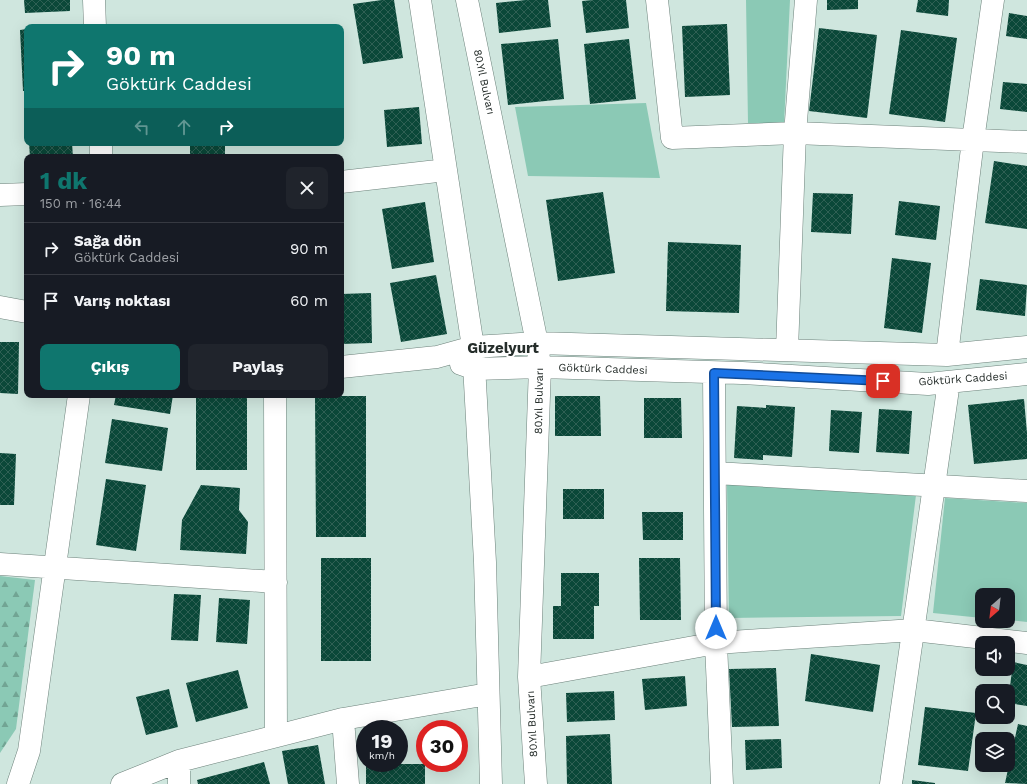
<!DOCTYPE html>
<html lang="tr">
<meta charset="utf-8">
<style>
body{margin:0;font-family:"Work Sans",sans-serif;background:#20242c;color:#f1f3f6;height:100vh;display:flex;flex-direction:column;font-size:15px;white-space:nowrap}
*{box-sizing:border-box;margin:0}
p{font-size:13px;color:#9ea1a6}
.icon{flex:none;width:22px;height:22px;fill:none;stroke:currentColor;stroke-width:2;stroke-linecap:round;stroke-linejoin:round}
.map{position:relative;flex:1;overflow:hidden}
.side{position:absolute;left:24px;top:154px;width:320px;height:244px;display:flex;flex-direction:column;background:#171b24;border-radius:8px;box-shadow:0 4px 16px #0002}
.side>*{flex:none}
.top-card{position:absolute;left:24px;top:24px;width:320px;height:122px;border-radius:8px;box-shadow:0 4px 16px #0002;background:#0f766e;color:#fff;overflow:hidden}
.needle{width:26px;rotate:208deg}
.fabs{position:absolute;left:975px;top:588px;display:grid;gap:8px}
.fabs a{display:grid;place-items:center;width:40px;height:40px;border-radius:8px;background:#171b24;box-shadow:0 4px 16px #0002;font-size:20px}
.speed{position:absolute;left:356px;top:720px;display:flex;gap:8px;font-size:20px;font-weight:700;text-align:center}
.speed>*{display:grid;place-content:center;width:52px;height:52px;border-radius:50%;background:#171b24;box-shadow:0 4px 16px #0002;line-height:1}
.speed small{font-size:10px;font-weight:400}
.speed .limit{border:6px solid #d22;background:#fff;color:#111}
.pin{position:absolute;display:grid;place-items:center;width:34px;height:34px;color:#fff;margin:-17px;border-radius:8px;box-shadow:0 2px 6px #0006}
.me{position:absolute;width:44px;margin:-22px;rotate:0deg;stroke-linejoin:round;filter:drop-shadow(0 0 3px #0008)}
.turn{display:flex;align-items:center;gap:14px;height:84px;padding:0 16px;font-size:18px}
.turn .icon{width:52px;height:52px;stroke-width:2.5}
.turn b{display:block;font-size:28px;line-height:34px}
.lanes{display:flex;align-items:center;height:38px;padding:0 16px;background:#0003;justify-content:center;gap:20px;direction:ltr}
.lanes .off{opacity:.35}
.round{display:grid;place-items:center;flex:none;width:42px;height:42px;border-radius:8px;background:#20242c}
.head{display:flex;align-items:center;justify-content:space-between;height:68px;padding:0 16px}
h1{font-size:24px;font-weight:700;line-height:30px;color:#0f766e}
.cta{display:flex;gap:8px;margin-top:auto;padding:8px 16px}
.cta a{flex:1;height:46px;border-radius:8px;background:#0f766e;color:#fff;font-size:16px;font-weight:700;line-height:46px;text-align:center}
.cta a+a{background:#20242c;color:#f1f3f6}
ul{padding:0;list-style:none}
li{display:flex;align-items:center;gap:12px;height:52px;padding:0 16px;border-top:1px solid #363941}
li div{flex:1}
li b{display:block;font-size:15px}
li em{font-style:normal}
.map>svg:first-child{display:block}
.forest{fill:url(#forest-firs)}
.park{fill:#8bc9b5}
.building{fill:url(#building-cross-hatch)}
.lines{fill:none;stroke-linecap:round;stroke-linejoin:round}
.minor-casing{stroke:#6d827b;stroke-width:23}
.minor{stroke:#fff;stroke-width:22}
.route-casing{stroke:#114b97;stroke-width:10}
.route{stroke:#1a73e8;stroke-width:7}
.labels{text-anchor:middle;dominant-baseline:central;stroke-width:4;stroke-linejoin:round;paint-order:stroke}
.street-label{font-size:11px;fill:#252d2a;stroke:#fff}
.district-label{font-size:15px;font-weight:bold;fill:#252d2a;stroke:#fff}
</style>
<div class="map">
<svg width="1027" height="784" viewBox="0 0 1027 784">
<defs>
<pattern id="forest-firs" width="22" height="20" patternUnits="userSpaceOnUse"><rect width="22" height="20" fill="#8bc9b5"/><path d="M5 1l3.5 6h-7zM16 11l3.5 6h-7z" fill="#71a493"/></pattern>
<pattern id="building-cross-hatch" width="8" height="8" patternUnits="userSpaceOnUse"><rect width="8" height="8" fill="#0b4839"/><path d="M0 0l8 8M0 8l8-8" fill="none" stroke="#2f6054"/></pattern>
</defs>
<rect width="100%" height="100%" fill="#cfe6de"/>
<path class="forest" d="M0 576 35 580 16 729 0 753Z"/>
<path class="park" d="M746 0H790L784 124 748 123Z
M646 103 660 178 528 176 515 107Z
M727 484 916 495 901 616 729 618Z
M945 498 1027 503V622L1008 620V595H982V618L933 613Z"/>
<path class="building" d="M24 0H70V11L25 13Z
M382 0H394L403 58 363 64 353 4Z
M526 0H548L551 27 499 33 496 3Z
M593 0H626L629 28 586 33 582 1Z
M827 0H858V9L827 10Z
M918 0H949L948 16 916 12Z
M1009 13 1027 16V39L1006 36Z
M727 24 730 95 685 97 682 26Z
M819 28 877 35 867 118 809 111Z
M27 29V91H23L20 30Z
M901 30 957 38 945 122 889 114Z
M558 39 564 99 508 105 501 44Z
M629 39 636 99 590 104 584 44Z
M1003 82 1027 84V112L1000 109Z
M419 107 422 144 387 147 384 110Z
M29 143H72L73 157H30Z
M190 143H225V157H190Z
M994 161 1027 166V229L985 223Z
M603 192 615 273 558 281 546 200Z
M813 193 853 194 851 234 811 232Z
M899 201 940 206 936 240 895 235Z
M425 202 434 262 392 269 382 209Z
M668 242 741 245 739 313 666 311Z
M892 258 931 263 922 333 884 328Z
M436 275 447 334 401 342 390 283Z
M980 279 1027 285 1025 316 976 310Z
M371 293 372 343 341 344V294Z
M0 342H19L18 394 0 393Z
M116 395H173L170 414 114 405Z
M196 395H247V470H196Z
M315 396H366V537H316Z
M555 396H600L601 436H555Z
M644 398H681L682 438H644Z
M1024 399 1027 433V459L974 464 968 405Z
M766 405 795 407 792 457 763 455V460L734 458 737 406 766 408Z
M879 409 912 411 909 454 876 452Z
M831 410 862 412 859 453 829 451Z
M112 419 168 428 162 471 105 463Z
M0 453 16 454 14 505H0Z
M106 479 146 485 136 551 96 545Z
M201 485 240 488 239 510 248 522 246 554 180 550 182 520Z
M563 489H604V519H563Z
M642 512H683V540H643Z
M321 558H371V661H321Z
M639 558H680L681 620H640Z
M561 573H599V606H594V639H553V606H561Z
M174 594 201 595 198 641 171 640Z
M219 598 250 600 247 644 216 642Z
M811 654 880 665 873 712 805 701Z
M1013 662 1027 665V706L1008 703Z
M776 668 779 726 732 727 729 669Z
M238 670 248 708 196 722 186 683Z
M685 676 687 706 645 710 642 679Z
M169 689 178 727 146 735 136 697Z
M614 691 615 720 567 722 566 693Z
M925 707 976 713 968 771 918 765Z
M1018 724 1027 726V784L1005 783Z
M610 734 612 784H567L566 736Z
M781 739 782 768 746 770 745 740Z
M318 745 325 784H288L282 751Z
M264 762 270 784H198L197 780Z
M366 764H425V784H366Z
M912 780 935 783V784H912Z"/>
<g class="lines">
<defs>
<path id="minor" d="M94 0 95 27
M420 0 473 347 485 562 491 784
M467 0 537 343 540 367 529 677 536 784
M657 0 672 138 795 133 1027 142
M101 143V157
M341 182 446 170
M0 195 27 194
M0 307 27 312
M787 350 795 133 806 0
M947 355 973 140 993 0
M461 364 475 369 540 367 742 373 928 384 1027 374
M341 367 437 357 473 347 537 343 947 355 1027 347
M714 373 716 643 722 784
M275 395 276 736
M715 473 1027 491
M0 564 276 582
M529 677 716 643 914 630 1027 643
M343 719 348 784
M179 761V784
M18 784 29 751 79 395
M122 784 179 761 343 719 488 694
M891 784 949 382"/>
</defs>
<use href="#minor" class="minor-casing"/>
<use href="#minor" class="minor"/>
</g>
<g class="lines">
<defs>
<path id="route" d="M716 628 714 373 883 381"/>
</defs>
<use href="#route" class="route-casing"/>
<use href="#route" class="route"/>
</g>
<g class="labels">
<g class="street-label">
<text transform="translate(484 82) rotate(78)">80.Yıl Bulvarı</text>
<text transform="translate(603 369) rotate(2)">Göktürk Caddesi</text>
<text transform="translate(963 379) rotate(-4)">Göktürk Caddesi</text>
<text transform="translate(539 401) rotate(-89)">80.Yıl Bulvarı</text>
<text transform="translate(532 724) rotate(-93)">80.Yıl Bulvarı</text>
</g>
<g class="district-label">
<text x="503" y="348">Güzelyurt</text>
</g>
</g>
</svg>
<div class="fabs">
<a><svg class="needle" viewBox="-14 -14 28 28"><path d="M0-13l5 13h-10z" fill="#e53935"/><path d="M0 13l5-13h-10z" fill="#9ea1a6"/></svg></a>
<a><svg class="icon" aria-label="sound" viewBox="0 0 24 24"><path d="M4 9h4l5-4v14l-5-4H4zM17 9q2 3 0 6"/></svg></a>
<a><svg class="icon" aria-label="search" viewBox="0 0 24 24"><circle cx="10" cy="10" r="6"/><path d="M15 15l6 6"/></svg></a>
<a><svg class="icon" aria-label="layers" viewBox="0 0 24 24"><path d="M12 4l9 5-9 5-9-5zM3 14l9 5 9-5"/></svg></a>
</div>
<div class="speed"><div>19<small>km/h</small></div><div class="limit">30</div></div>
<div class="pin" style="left:883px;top:381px;background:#d93025"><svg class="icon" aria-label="arrive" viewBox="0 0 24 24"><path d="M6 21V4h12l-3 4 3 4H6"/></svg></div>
<svg class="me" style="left:716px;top:628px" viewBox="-20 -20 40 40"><circle r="19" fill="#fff"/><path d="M0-13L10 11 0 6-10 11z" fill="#1a73e8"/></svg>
<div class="top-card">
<div class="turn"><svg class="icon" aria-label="right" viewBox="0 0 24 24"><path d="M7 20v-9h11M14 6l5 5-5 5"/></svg><div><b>90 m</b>Göktürk Caddesi</div></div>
<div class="lanes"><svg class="icon off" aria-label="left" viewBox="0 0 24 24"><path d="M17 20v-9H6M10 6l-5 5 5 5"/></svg><svg class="icon off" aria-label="ahead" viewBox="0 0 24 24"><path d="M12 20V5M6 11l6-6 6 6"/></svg><svg class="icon" aria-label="right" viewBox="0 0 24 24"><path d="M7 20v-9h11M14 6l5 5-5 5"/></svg></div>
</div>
<section class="side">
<div class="head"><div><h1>1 dk</h1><p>150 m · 16:44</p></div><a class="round"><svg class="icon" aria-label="close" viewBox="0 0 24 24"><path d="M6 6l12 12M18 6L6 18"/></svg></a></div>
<ul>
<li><svg class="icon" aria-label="right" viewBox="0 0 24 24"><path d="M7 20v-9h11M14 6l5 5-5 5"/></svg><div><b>Sağa dön</b><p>Göktürk Caddesi</p></div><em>90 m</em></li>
<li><svg class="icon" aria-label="arrive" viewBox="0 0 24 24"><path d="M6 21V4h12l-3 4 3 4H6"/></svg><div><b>Varış noktası</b></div><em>60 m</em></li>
</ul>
<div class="cta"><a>Çıkış</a><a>Paylaş</a></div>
</section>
</div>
